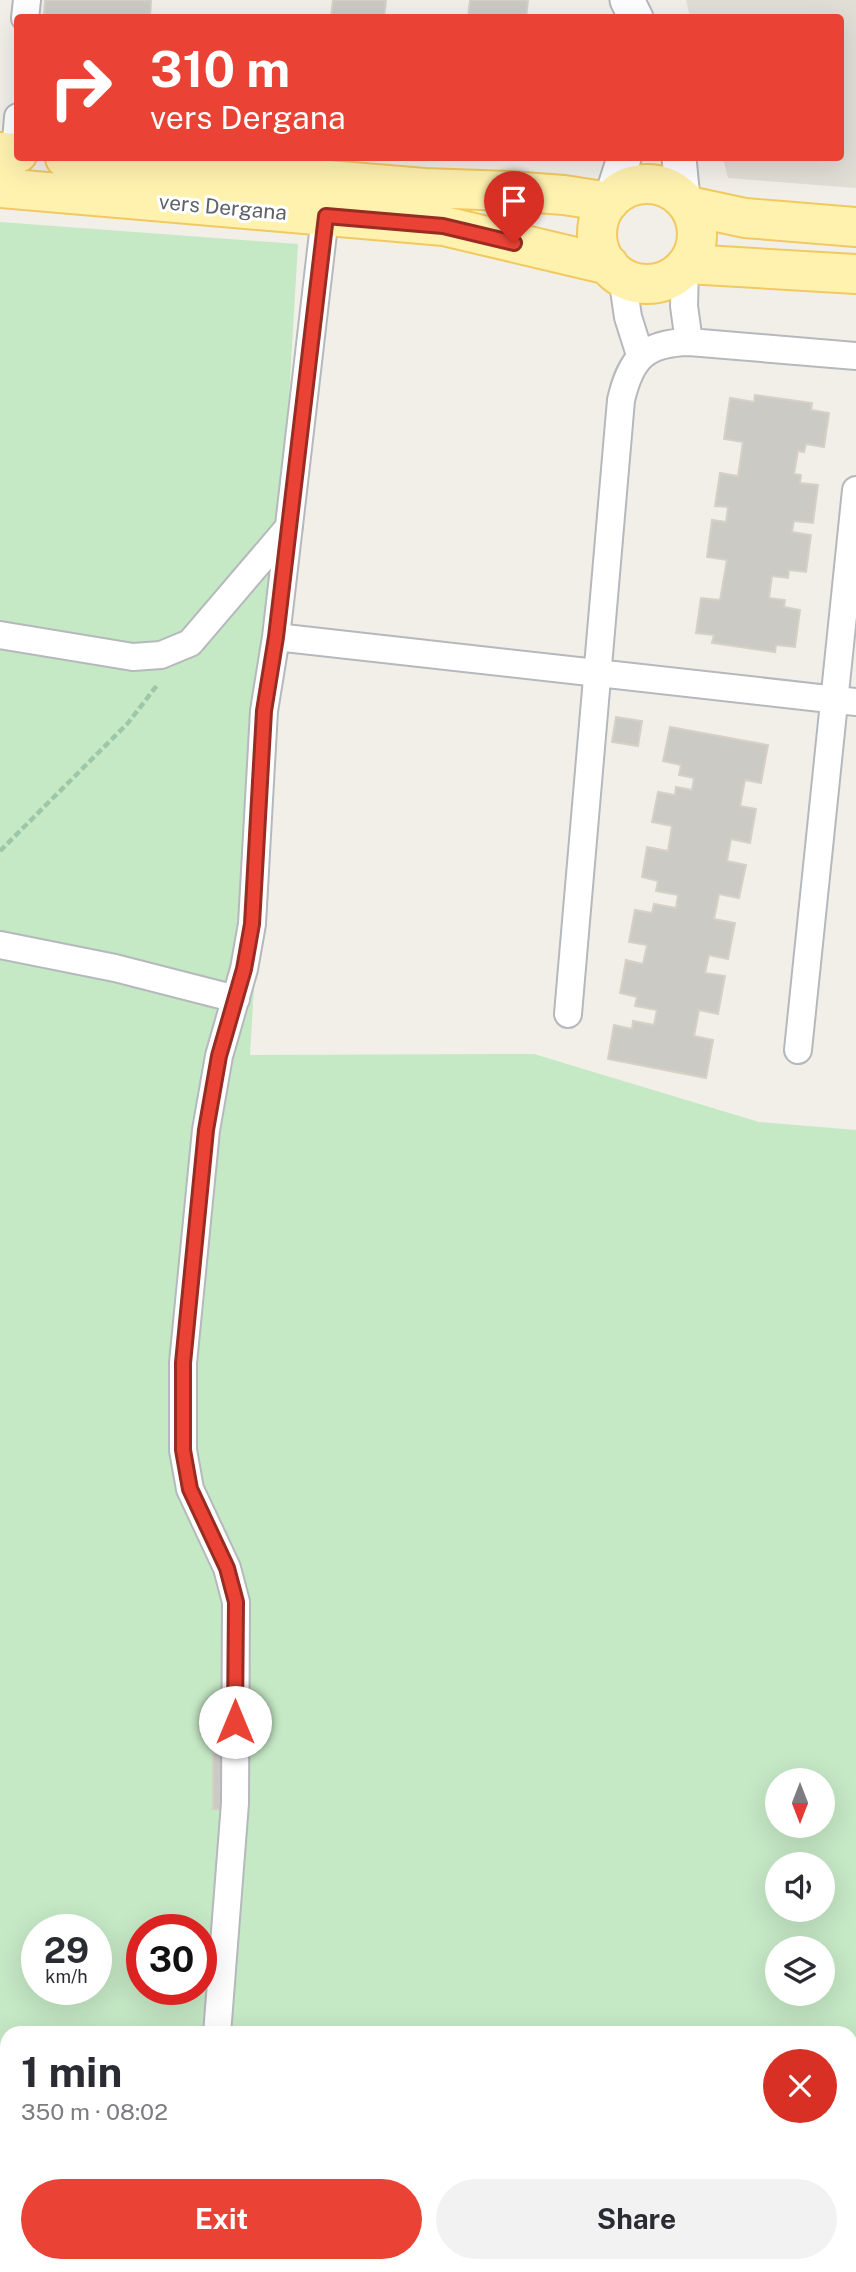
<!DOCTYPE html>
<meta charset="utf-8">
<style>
body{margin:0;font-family:"Public Sans",sans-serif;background:#f2f2f3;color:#2b2b33;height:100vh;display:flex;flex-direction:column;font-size:26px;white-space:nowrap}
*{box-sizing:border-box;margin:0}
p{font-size:23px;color:#7c7c81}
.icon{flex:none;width:38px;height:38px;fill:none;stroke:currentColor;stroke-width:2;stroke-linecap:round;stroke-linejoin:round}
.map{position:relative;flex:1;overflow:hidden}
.panel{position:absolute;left:0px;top:2026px;width:858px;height:247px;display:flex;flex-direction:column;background:#fff;border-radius:21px 21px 0 0;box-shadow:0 7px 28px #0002}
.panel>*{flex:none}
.guide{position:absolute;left:14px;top:14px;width:830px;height:147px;border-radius:7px;box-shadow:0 7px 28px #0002;background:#ea4335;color:#fff;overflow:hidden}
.needle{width:46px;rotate:180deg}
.buttons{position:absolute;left:765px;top:1768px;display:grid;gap:14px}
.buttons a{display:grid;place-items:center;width:70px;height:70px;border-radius:50%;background:#fff;box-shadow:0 7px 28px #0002;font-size:35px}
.speed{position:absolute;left:21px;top:1914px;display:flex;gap:14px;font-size:35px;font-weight:700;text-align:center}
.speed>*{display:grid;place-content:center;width:91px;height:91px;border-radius:50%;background:#fff;box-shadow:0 7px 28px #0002;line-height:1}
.speed small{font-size:18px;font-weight:400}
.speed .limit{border:10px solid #d22;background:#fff;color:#111}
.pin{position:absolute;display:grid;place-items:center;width:60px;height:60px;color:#fff;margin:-72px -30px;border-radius:50% 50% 50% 0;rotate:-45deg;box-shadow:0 0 7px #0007}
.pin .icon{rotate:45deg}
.me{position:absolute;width:77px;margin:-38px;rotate:0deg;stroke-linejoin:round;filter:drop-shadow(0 0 5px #0008)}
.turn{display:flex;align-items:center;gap:24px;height:147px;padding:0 21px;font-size:32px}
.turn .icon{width:91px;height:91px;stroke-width:2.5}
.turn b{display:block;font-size:49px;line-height:60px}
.round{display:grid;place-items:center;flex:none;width:74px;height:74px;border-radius:37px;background:#f2f2f3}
.summary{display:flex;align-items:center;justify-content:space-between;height:119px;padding:0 21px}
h1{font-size:42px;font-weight:700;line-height:52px}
.button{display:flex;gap:14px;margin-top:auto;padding:14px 21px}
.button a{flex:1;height:80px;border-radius:42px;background:#ea4335;color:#fff;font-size:28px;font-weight:700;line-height:80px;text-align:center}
.button a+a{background:#f2f2f3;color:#2b2b33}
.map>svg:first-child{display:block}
.education{fill:#e1ded6}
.green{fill:#c5e8c5;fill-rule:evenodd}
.building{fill:#cccac5;stroke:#d6d1c6;stroke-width:2}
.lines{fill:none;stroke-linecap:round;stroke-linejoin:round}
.minor-casing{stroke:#b5b8bc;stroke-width:30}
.tertiary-casing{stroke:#b5b8bc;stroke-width:37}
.primary-casing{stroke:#f2c960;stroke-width:42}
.path{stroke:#9cc7a9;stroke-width:4.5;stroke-dasharray:7 3.5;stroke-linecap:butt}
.minor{stroke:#fff;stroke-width:26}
.tertiary{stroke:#fff;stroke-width:33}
.primary{stroke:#fff2af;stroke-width:38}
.route-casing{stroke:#982c22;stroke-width:18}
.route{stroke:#ea4335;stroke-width:12}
.labels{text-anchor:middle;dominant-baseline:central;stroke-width:6;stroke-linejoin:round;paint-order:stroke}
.street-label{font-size:21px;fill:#5f6368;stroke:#fff}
</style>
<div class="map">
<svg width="856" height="2272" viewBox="0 0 856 2272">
<rect width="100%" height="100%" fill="#f1efe8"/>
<path class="education" d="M686 0H856V188L728 178 723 158H840V18L690 17Z"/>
<path class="green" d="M0 222 298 244 250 1055 534 1054 759 1122 856 1130V2272H0ZM777 1780H822V1825H777ZM777 1864H822V1909H777ZM37 1930H96V1990H37ZM142 1930H201V1990H142ZM777 1948H822V1993H777ZM7 2034H850V2266H7Z"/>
<path class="building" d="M45 0H151L150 18H44Z
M333 0H386L384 18H331Z
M470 0H528L526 18H468Z
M755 395 812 403 811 410 829 413 824 447 806 444 804 452 798 451 794 474 801 475 800 483 818 485 813 523 794 521 792 532 811 535 806 572 789 570 788 578 772 576 769 598 785 600 784 607 800 610 795 647 776 645 775 652 712 643 714 635 696 633 701 598 720 600 727 560 707 557 712 520 726 522 728 507 715 506 720 473 738 476 743 442 724 439 730 398 754 402Z
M616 717 642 721 638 746 612 742Z
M670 727 768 745 761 783 745 780 740 806 756 809 750 843 731 839 727 861 746 865 739 898 719 894 714 919 735 923 728 959 709 955 705 973 725 976 718 1014 699 1010 694 1036 713 1040 706 1078 608 1059 614 1025 632 1029 633 1021 654 1025 657 1010 635 1006 637 997 620 993 626 960 643 964 647 945 629 942 635 910 652 913 654 904 676 908 678 895 656 891 658 881 642 877 647 847 668 851 672 826 652 822 658 792 675 795 676 787 692 790 694 778 679 775 681 765 663 761Z
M213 1749H230V1810L213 1809Z"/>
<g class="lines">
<defs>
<path id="minor" d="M25 18 27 0
M15 153 18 117
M685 269 684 306 689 342
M622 276 628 317 640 355
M0 635 133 657 161 655 190 643 289 527
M276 637 856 702
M0 945 115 968 236 999
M568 1014 621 400C631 358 645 343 689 342L856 356
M798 1050 856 490
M217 2034 235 1803 236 1602 227 1568 190 1489 183 1450V1363L206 1130 219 1056 244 969 252 924 264 711 276 637 325 216
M216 2272 217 2266"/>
<path id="tertiary" d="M627 0 636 18
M679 158 683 199
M611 199 624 158"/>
<path id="primary" d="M0 152 18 153
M65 158 424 188 509 191 564 195 609 202
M597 234a50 50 0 1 1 100 0a50 50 0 1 1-100 0Z
M0 188 444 226 609 265
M689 206 745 218 856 227
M687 264 856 274"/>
</defs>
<use href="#minor" class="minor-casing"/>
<use href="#tertiary" class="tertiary-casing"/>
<use href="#primary" class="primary-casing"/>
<path class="path" d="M0 851 128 723 158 684"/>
<use href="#minor" class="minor"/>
<use href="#tertiary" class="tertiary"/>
<use href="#primary" class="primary"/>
</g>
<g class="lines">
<defs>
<path id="route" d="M235 1722 236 1602 227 1568 190 1489 183 1450V1363L206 1130 219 1056 244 969 252 924 264 711 276 637 326 216 443 226 514 243"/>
</defs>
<use href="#route" class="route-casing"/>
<use href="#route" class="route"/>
</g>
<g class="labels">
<g class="street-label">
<text transform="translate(223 207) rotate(5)">vers Dergana</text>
</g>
</g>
</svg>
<div class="buttons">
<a><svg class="needle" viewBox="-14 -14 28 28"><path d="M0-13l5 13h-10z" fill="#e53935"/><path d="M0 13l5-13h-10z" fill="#7c7c81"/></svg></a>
<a><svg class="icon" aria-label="sound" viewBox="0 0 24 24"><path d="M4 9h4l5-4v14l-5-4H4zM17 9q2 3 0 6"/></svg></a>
<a><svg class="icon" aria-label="layers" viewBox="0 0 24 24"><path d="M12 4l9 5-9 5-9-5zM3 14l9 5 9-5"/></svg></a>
</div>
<div class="speed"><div>29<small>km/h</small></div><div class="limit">30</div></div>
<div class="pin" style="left:514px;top:243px;background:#d93025"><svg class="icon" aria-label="arrive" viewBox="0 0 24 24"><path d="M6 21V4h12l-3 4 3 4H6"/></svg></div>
<svg class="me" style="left:235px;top:1722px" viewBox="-20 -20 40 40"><circle r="19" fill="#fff"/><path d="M0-13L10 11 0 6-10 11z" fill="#ea4335"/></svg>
<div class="guide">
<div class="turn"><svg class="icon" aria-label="right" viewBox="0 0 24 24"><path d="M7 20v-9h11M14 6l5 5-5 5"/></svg><div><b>310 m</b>vers Dergana</div></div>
</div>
<section class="panel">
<div class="summary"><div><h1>1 min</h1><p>350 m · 08:02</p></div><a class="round" style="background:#d93025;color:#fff"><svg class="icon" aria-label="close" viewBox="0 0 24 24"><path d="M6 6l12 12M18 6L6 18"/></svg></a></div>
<div class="button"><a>Exit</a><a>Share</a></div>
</section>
</div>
